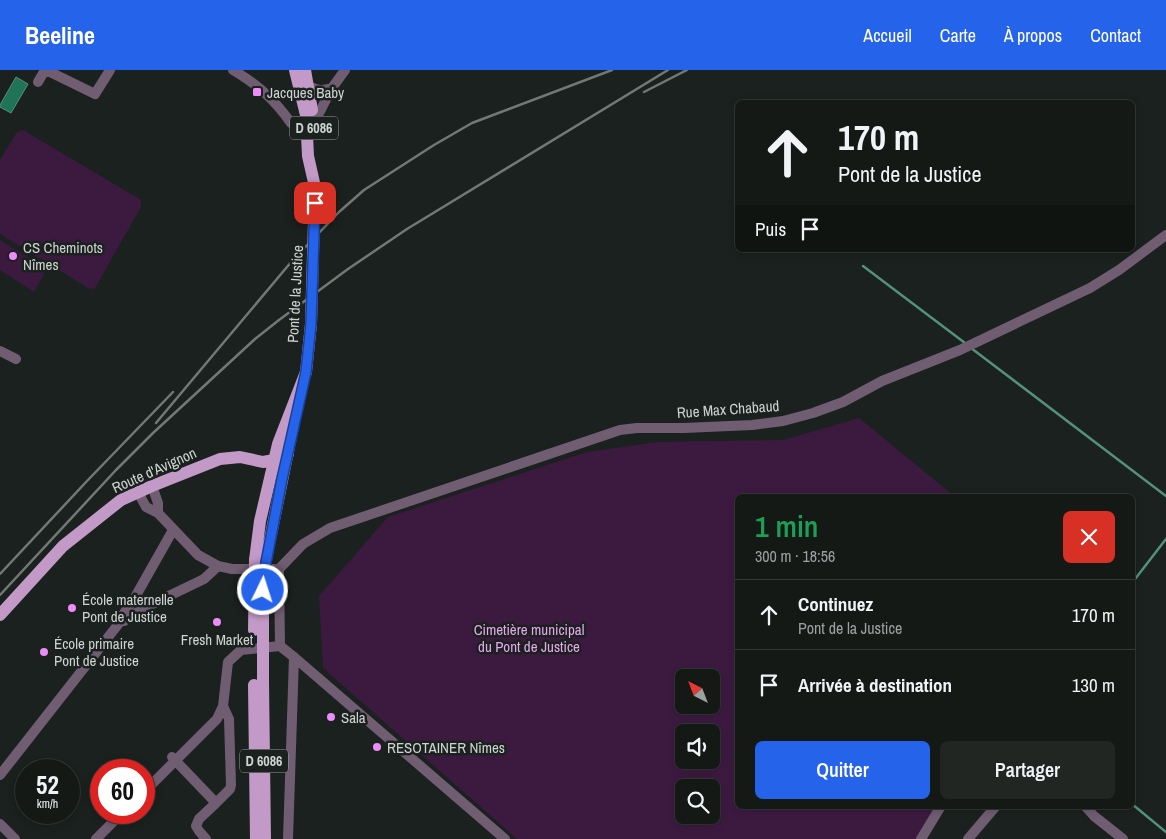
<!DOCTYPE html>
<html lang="fr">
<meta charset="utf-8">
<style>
body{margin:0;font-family:"Archivo Narrow",sans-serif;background:#212623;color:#f1f3f6;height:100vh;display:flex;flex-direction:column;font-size:19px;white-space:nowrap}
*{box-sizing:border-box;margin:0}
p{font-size:16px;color:#9da0a1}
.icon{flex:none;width:28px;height:28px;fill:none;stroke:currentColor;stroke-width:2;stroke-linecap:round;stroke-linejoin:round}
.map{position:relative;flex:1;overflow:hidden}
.sheet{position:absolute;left:735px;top:424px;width:400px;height:315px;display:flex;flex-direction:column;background:#141916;border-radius:8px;box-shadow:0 2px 8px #0003,0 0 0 1px #333835}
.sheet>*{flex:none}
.hud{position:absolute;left:735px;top:30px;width:400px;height:152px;border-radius:8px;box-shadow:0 2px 8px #0003,0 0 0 1px #333835;background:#141916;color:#f1f3f6;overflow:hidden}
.needle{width:32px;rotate:318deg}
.tools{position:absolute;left:675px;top:599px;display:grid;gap:10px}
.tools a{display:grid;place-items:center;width:45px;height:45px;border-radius:8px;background:#141916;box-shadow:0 2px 8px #0003,0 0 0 1px #333835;font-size:25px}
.speed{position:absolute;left:15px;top:689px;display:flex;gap:10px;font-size:25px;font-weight:700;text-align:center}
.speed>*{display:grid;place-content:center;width:65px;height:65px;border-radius:50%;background:#141916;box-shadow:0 2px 8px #0003,0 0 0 1px #333835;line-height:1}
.speed small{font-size:12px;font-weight:400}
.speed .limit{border:8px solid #d22;background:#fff;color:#111}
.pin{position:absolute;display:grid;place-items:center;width:42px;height:42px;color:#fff;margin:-21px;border-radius:10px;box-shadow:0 2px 8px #0006}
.me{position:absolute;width:55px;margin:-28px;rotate:4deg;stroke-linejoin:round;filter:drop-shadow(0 0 4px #0008)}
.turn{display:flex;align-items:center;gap:18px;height:105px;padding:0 20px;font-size:22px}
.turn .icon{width:65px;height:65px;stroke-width:2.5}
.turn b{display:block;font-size:35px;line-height:42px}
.then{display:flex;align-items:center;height:48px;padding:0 20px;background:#0003;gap:10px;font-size:19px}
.round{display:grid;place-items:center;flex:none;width:52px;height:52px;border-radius:8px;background:#212623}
.summary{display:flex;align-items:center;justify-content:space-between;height:85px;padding:0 20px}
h1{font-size:30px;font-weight:600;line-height:38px;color:#1e9e55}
.button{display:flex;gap:10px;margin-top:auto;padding:10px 20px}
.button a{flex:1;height:58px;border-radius:8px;background:#2563eb;color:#fff;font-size:20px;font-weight:600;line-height:58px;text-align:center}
.button a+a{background:#212623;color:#f1f3f6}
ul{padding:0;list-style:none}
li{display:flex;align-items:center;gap:15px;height:70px;padding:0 20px;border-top:1px solid #333835}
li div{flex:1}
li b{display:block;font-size:19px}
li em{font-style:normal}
header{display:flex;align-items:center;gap:30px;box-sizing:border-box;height:70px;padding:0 25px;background:#2563eb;color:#fff}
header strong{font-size:24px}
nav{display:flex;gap:28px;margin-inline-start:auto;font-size:18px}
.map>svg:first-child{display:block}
.green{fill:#3c1a40;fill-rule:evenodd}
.water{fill:#1f7356;stroke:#54907b}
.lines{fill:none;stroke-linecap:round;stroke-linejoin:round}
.stream{stroke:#54907b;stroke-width:2.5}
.minor{stroke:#705d72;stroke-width:10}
.major{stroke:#c39ac7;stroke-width:12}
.rail{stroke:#737876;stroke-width:2.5}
.major-bridge{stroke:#c39ac7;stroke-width:12}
.route-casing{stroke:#184099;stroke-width:12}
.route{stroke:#2563eb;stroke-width:9}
.poi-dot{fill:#ed8cf9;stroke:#1b211e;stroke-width:2}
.labels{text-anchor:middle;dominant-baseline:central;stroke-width:5;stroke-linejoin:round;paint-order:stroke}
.shield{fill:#1b211e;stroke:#989d9b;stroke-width:1}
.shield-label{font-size:14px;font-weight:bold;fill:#ced2d0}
.poi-label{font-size:15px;fill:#ced2d0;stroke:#1b211e;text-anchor:start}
.street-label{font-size:15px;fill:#ced2d0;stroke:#1b211e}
.park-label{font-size:15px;fill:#e7a6ef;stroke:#1b211e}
</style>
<header>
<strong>Beeline</strong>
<nav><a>Accueil</a><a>Carte</a><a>À propos</a><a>Contact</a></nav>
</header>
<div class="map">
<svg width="1166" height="769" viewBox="0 0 1166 769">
<rect width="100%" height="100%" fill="#1b211e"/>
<path class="green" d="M23 60 141 130V137L95 218 90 219 0 164V90L17 62Z
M0 170 47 199 34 222 0 200Z
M859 348 954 426H738V736H947L919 769H517L323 598 319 526 388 447 587 382 658 372 784 370ZM684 608H711V635H684ZM684 662H711V690H684ZM684 718H711V745H684Z"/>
<path class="water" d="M16 7 28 14 11 43 0 37V35Z"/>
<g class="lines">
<path class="stream" d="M863 196 965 273
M971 278 1166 426
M1132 513 1166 469
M1132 734 1166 762"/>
<path class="minor" d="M46 0 95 24 110 0
M233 0C258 15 274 29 291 53
M38 12 45 0
M309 16C318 21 323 21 332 18
M314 53 332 18 345 0
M0 281 16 289
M152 416 158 433V443
M138 422 146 437 158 443 198 485 218 496 232 499H279
M279 499 303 474 330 458 620 360 637 358H684L752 355 783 351 813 343 843 332 882 311 960 280 1090 218 1119 200 1166 165
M279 499 280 576
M120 552 124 551 144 538 204 509 218 496
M280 576 294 587 505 769
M172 687 216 733 199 749 196 756 199 761 206 769
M0 705 120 552 122 546 134 529 173 460
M144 722 217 649 223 636 228 592 241 580 280 576
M216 733 230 719 231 715 229 649 223 636
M1085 736 1094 746 1123 769
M0 754 15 769
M96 769 123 742
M288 769 294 587
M921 769 941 736
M968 769 996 736"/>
<path class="major" d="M295 0 306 45 308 86 315 117
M305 0 312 40
M266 489 295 347
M255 490 260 451 278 374 306 302
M0 545 63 476 121 430 152 416 220 389 240 387 263 392 274 390 288 384
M263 612 265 769
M254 615 256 769"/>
<path class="rail" d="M644 22 687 0
M156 353 292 191 339 142 364 120 434 75 472 53 612 0
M0 504 87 411 173 322
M0 525 116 400 153 363 255 269 279 250 348 199 407 159 668 0"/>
<path class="major-bridge" d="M306 302 311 254 315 117
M254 560 255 490
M263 612V503L266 489"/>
</g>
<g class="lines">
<defs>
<path id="route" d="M263 520 264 503 282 409 306 302 311 254 315 133"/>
</defs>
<use href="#route" class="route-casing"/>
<use href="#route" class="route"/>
</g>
<g class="poi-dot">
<rect x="252" y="17" width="10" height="10" rx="2.5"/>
<circle cx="13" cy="186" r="5"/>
<circle cx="72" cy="538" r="5"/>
<circle cx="217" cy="552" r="5"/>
<circle cx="44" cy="582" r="5"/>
<circle cx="331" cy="647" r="5"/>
<circle cx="377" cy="677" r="5"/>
</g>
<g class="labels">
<g class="shield">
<rect x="290" y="46.5" width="48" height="23" rx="4"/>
<rect x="240" y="679.5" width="48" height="23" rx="4"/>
</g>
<g class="shield-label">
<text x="314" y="58">D 6086</text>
<text x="264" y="691">D 6086</text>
</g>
<g class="poi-label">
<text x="267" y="22">Jacques Baby</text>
<text x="23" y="177">CS Cheminots<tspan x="23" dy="17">Nîmes</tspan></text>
<text x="82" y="529">École maternelle<tspan x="82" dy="17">Pont de Justice</tspan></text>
<text x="217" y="569" text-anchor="middle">Fresh Market</text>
<text x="54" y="573">École primaire<tspan x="54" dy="17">Pont de Justice</tspan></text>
<text x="341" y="647">Sala</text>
<text x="387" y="677">RESOTAINER Nîmes</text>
</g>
<g class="street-label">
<text transform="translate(295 224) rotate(-87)">Pont de la Justice</text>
<text transform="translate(728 339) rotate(-4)">Rue Max Chabaud</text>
<text transform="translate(154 400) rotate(-24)">Route d'Avignon</text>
</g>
<g class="park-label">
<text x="529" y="559">Cimetière municipal<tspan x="529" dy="17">du Pont de Justice</tspan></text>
</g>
</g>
</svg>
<div class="tools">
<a><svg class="needle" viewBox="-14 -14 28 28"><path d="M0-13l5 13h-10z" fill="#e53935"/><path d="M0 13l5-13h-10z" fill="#9da0a1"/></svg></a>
<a><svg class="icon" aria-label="sound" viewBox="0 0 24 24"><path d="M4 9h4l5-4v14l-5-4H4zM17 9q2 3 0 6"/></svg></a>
<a><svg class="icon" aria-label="search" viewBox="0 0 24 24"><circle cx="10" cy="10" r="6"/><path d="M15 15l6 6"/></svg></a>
</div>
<div class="speed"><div>52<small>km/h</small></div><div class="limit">60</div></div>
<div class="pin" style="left:315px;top:133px;background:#d93025"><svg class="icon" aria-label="arrive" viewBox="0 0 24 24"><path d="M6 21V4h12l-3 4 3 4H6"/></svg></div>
<svg class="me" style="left:263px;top:520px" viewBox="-20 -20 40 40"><circle r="17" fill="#2563eb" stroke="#fff" stroke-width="3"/><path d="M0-11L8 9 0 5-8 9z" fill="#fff"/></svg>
<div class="hud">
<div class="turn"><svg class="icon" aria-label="ahead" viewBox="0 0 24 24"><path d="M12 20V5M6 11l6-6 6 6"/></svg><div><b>170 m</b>Pont de la Justice</div></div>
<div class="then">Puis<svg class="icon" aria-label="arrive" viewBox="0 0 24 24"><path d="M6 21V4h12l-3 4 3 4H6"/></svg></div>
</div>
<section class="sheet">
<div class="summary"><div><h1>1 min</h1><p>300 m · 18:56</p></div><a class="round" style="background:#d93025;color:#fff"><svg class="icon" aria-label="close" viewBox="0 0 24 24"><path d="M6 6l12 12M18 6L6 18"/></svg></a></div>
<ul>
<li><svg class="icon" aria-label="ahead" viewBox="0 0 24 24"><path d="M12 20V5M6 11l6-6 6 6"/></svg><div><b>Continuez</b><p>Pont de la Justice</p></div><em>170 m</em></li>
<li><svg class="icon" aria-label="arrive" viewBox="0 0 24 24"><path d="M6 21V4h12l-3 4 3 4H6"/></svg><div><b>Arrivée à destination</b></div><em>130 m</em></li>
</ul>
<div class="button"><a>Quitter</a><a>Partager</a></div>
</section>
</div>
